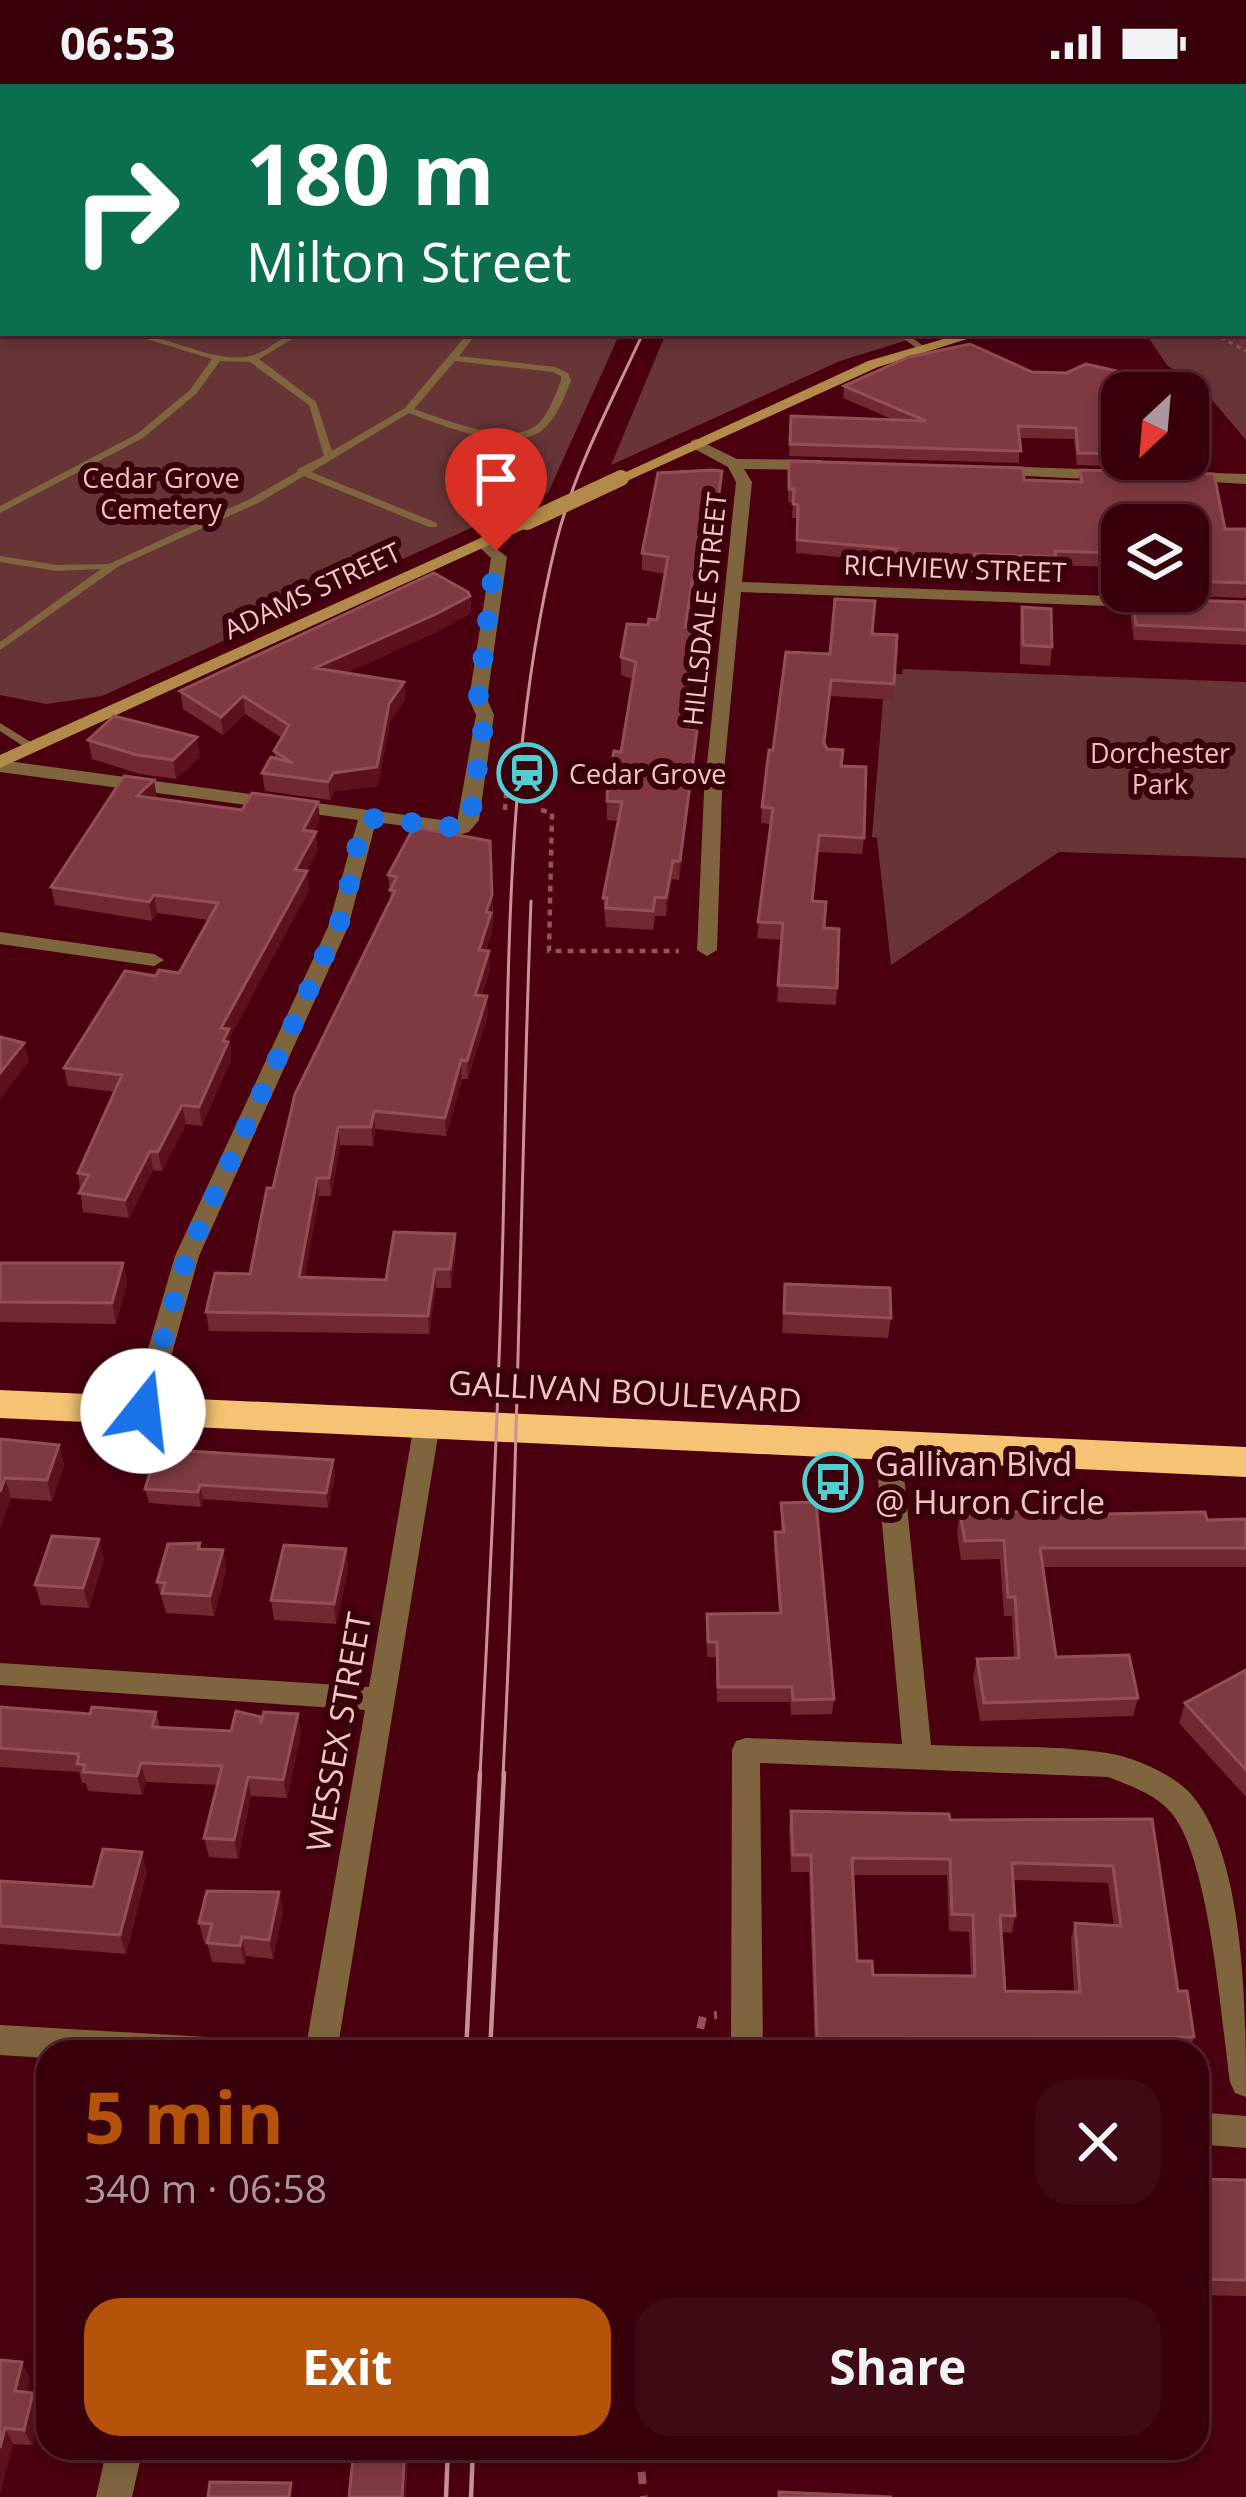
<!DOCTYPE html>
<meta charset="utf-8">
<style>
body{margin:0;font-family:"Open Sans",sans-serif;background:#3f0a14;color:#f1f3f6;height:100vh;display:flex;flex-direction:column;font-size:45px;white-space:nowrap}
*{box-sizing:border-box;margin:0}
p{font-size:39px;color:#ab979d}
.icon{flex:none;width:66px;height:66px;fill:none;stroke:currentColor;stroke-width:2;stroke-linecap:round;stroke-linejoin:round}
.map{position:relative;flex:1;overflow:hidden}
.sheet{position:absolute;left:36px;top:1956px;width:1173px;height:420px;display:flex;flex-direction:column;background:#38000b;border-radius:36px;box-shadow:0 6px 18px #0003,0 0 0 3px #52222c}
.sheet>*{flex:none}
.hud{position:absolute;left:0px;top:0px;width:1248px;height:252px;box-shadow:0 6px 18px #0003,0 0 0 3px #52222c;background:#0b6e4f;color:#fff;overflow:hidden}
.needle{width:78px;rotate:206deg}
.tools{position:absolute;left:1101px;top:288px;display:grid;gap:24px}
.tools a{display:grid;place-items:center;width:108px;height:108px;border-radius:24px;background:#38000b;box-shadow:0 6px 18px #0003,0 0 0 3px #52222c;font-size:60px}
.pin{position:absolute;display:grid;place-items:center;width:102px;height:102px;color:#fff;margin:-123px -51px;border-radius:50% 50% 50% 0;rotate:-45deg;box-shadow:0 0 12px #0007}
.pin .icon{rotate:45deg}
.me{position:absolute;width:132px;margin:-66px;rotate:16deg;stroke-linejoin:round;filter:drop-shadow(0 0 9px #0008)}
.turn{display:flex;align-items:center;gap:42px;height:252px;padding:0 48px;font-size:54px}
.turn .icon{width:156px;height:156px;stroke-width:2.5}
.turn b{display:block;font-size:84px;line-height:102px}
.round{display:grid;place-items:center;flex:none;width:126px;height:126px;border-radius:36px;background:#3f0a14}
.summary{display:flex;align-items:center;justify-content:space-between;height:204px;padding:0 48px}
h1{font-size:72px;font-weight:700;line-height:90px;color:#b45309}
.cta{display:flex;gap:24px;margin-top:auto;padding:24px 48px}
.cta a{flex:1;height:138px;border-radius:36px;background:#b45309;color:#fff;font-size:48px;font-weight:700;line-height:138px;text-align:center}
.cta a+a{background:#3f0a14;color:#f1f3f6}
.status{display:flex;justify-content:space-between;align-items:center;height:84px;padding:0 60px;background:#38000b;direction:ltr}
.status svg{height:33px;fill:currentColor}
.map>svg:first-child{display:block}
.green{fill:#683537}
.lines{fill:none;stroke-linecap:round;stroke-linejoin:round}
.path-far2{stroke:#92535c;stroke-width:3;stroke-dasharray:4.5 4.5;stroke-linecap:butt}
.path-far1{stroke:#92535c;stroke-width:4.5;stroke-dasharray:6 6;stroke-linecap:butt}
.path{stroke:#92535c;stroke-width:8;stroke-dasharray:12 12;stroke-linecap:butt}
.lane{fill:#7f653e;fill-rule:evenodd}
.street{fill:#7f653e;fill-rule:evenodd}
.secondary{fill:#b28a49;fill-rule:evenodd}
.highway{fill:#f5c373;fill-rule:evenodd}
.tram-far1{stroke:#c89296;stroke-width:3}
.tram{stroke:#c89296;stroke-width:4.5}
.secondary-bridge{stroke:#b28a49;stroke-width:16}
.wall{fill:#722831;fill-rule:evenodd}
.shaded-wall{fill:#5c111d}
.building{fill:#803941;stroke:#924f56;stroke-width:3;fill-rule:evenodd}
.route{stroke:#1a73e8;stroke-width:21;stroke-dasharray:0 37.8}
.labels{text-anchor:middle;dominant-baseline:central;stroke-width:12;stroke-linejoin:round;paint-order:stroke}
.far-park-label{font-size:27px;fill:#f7bdbd;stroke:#39010b}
.far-street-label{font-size:27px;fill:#f4c5c5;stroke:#39010b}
.far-poi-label{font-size:27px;fill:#f4c5c5;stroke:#39010b;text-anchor:start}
.street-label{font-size:33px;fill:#f4c5c5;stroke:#39010b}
.poi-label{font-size:33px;fill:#f4c5c5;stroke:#39010b;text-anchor:start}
</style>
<div class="status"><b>06:53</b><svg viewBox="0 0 49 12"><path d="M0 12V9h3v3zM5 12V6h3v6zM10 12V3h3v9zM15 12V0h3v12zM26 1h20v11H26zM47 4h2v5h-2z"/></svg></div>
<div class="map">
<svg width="1246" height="2413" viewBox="0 0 1246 2413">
<rect width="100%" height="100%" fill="#4b000f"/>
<path class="green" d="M0 0H791L3 3V249H620L548 409 102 612 46 620 0 611Z
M1246 178V356L1206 309 1167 281 1146 250 1245 249Z
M666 249H930L840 277 611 381Z
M903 585 1246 598V774L1059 768 891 881 877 754 872 753 885 590H902Z"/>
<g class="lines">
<path class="path-far2" d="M371 3 401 0
M1213 249 1246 267"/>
<path class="path-far1" d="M505 726 508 681
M541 726 552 729 549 867H679"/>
<path class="path" d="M695 1968 703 1932 717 1931
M639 2364 644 2413"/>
<path class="lane" d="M610 0H618L620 3H612Z
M977 0H988L983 3H972Z
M1137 0H1147L1151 3H1141Z
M515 1H558L562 3H511Z
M0 55H3V60H0Z
M1245 55H1246V60H1245Z
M1245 68H1246V72H1245Z
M0 97H3V101H0Z
M0 159H3V163H0Z
M0 211H3V217H0Z
M3 243 4 249 0 251V244Z
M127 249C164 249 215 281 250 272 270 268 281 249 302 249L259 275 316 318 332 367 405 324 468 249H477L459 272 555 283 568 289 571 297C564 314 556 336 541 347 510 370 441 341 409 329L311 388 437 439V443H429L304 392 260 418 119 482 0 566V558L101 485 57 487 0 478V472L57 481 109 480 252 414 297 388 298 385 324 372 309 321 250 278 220 277 196 310 143 354 0 429V422L137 350 190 306 212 275ZM455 277 553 288 561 292V297C555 311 549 330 538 340 511 364 444 335 414 325Z
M896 249H906L926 264 919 266Z
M0 639 37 662V666H29L0 647Z"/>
<path class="street" d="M696 355 737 375 821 376 829 381 821 386 744 385 752 398 742 498 1160 514 1168 519 1160 524 741 508 722 709 717 866 707 872 697 866 704 709 736 398 728 383 691 363V357Z
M994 382 1109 386 1117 391 1109 396 988 390V384Z
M1186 388 1246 390V400L1180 396V390Z
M482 453 507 473 487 615 494 631 479 736 469 748 462 750 376 738 348 843 199 1172 156 1327 152 1334H134L130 1327 175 1172 328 843 358 736 0 688V676L457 738 476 631 469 615 491 474 474 458Z
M0 848 154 870 164 876 154 882 0 860Z
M427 1331 436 1333 440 1340 337 1968H305L365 1626 0 1601V1579L369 1603 414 1340 418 1333Z
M888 1352 897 1355 901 1362 931 1661C987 1664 1052 1660 1107 1669 1133 1673 1171 1689 1190 1709 1246 1771 1246 1932 1246 2013L1235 2009 1230 1998C1221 1934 1210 1779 1173 1731 1158 1711 1131 1702 1108 1693L760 1679 763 1968H731L732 1666 736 1657 746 1654 902 1660 875 1362 879 1355Z
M0 1941 208 1953 219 1957 224 1968H48V1974L0 1971Z
M1197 2028 1246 2032V2064L1197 2060Z
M107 2364H143L132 2413H96Z"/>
<path class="secondary" d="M1245 159H1246V167H1245Z
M964 249H986L878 283 627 397 613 394 868 277Z
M527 433 535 438 533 441 0 684V671Z"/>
<path class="highway" d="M0 1306 1246 1363V1393L0 1334Z"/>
<path class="tram-far1" d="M825 3 831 0
M480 1692C490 1495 500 1299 504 1101 509 888 505 667 556 459 574 386 612 317 643 249
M503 1692C518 1400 520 1109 531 817"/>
<path class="tram" d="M466 1968 480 1689
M490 1968 504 1689
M446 2413 448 2364
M471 2413 473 2364"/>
<path class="secondary-bridge" d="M527 438 621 394"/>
</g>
<path class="wall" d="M1032 288 1122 309V375H1188V346L1210 372 1208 384 1077 381 1074 355 1019 354V379L789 372 791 332 894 336 843 314 844 302Z
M789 377 1024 396 1079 398 1080 386 1225 445H1246V514L1127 509V507H1188V441H1122V489H1113L1112 483 1054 481V487L974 484V489H955L954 492 895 491V478L796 469 797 434H792L793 419 788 418Z
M721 404 714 463H707L702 493 696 492 687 543 699 562 683 642 697 646 696 664 679 796 672 795 666 832H655L653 846 606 843 603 814 618 737 607 736V717L621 668 633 595 621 591V573L648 541 657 536 665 490 642 486V469Z
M470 512 471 529 437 548 346 589 404 598 405 616 390 638 378 702 335 707 330 716 265 707 262 689 275 674 274 667 282 654 245 630 223 651 183 625 180 607Z
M1132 514 1246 518V561L1134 556 1130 528Z
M1022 523 1052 563 1050 582 1020 580V542Z
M872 550 897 551 893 616 830 612 824 660 841 682 864 754 862 770 818 768 813 817 824 844 837 904 836 921 777 918 782 856 757 854 770 740 761 739 762 723 773 666 830 570Z
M88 656 200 673 176 695 140 690 92 675Z
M157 714 320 735 314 748 318 766 306 787 309 806 230 953 231 976 202 1042 186 1040 162 1087 153 1086 129 1134 83 1128 78 1089 115 1008 68 1002 64 984 156 892 179 889 209 836 157 829 152 837 55 821 51 803Z
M490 757 493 829 492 847 486 866 490 885 482 911 488 930 468 995H462L446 1052 375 1045 373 1062 340 1061 331 1112H319L305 1193 386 1196 455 1150 456 1168 451 1204H436L429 1250 209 1247 206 1228 250 1190 391 816 388 791Z
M0 1179H123L127 1199 116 1240 0 1238Z
M785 1200 891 1234 888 1254 782 1249Z
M0 1355 59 1361 64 1381 52 1417 11 1414 0 1444Z
M333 1376 335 1390 328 1424 203 1415 201 1423 149 1419 145 1405Z
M781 1419 834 1615 832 1630 791 1631 790 1618H717L716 1573H707V1530L779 1529 774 1463 775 1448H781Z
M960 1429 1102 1430 1207 1436 1246 1435V1483H1043L1056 1573 1138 1614 1133 1632 980 1637 973 1594 977 1575 1014 1574 1012 1532H1004L1000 1475 961 1476 957 1448Z
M200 1459 201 1465 223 1466 226 1486 214 1532 166 1529 157 1498Z
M346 1465 348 1485 336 1540 274 1536 271 1516Z
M104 1475 89 1524 41 1521 35 1501Z
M1246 1586V1713L1179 1639 1185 1619Z
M0 1623 90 1630 156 1628 160 1643 231 1647 261 1639 301 1649 287 1714 251 1712 238 1775 209 1773 204 1754 218 1701 146 1698 142 1711 88 1707 86 1699H82L79 1688 0 1683Z
M791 1727 950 1736 1152 1735 1178 1907 1194 1953 1189 1968H815L809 1788H791L789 1745ZM853 1791H947L949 1847 969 1848 971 1892 873 1891 857 1877ZM1013 1796 1108 1799 1114 1842 1075 1839 1071 1855 1074 1908 1005 1907 1001 1848 1012 1849 1015 1832Z
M147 1787 126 1870 0 1860V1797L93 1803Z
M279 1808 283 1827 273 1875 246 1872 245 1880 212 1878 207 1858H204L199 1839Z
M48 2066V2117H46L39 2099Z
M1197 2095 1246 2096V2212L1197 2211Z
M0 2276 30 2294 27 2308 41 2325 32 2361 13 2360 0 2410Z"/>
<path class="shaded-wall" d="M722 387 721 404 714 463V446Z
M708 446 707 463 702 493 703 475Z
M696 475V492L684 561 685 543Z
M470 512 471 529 437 548 317 602 315 584Z
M700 544 699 562 680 660V642Z
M404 598 405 616 390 638 378 702 335 707 330 716 328 698 333 689Z
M243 612 245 630 223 651 221 633Z
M697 646 696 664 679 796 680 777Z
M197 653 200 673 176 695 173 676Z
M154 696 157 714 140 730 137 712Z
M318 718 320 735 305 764 303 746Z
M316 748 318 766 297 804 295 786Z
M673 777 672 795 666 832V814Z
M307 787 309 806 230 953 231 976 202 1042 199 1023 221 944Z
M154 811 157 829 152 837 149 818Z
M492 811V847L480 884 479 866Z
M489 867 490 885 476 929 475 911Z
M487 912 488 930 468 995 467 977Z
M24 959 29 978 0 1015V989Z
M461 976 462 995 446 1052 445 1034Z
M182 1021 186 1040 162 1087 158 1068Z
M374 1027 375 1045 373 1062 371 1043Z
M338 1043 340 1061 331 1112 329 1094Z
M150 1067 153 1086 129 1134 125 1116Z
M317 1094 319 1112 302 1212 299 1193Z
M455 1150 456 1168 451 1204 450 1185Z
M123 1179 127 1199 116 1240 112 1219Z
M435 1185 436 1204 429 1250 428 1232Z
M59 1361 64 1381 52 1417 47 1396Z
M333 1376 335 1390 328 1424 326 1409Z
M5 1394 11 1414 0 1444V1408Z
M200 1401 203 1415 201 1423 198 1408Z
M99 1455 104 1475 89 1524 83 1504Z
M346 1465 348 1485 336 1540 334 1520Z
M223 1466 226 1486 214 1532 210 1512Z
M298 1630 301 1649 287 1714 283 1696Z
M141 1679 146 1698 142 1711 137 1692Z
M248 1693 251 1712 238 1775 234 1756Z
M142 1768 147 1787 126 1870 120 1851Z
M279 1808 283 1827 273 1875 269 1856Z
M242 1853 246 1872 245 1880 240 1862Z
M22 2278 30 2294 23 2323 15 2307Z
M33 2309 41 2325 32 2361 24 2346Z
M5 2344 13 2360 0 2410V2364Z
M405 2364 408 2375 406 2413H402Z"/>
<path class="building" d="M970 260 1032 288 1066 289 1086 280 1160 297 1150 308 1156 309H1122V370L1078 369 1076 344 1018 342 1021 367 790 360 791 332 926 337 844 302 909 273Z
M1188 346 1205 347 1210 372H1188Z
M789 377 1023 384 1024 396 1082 398 1080 386 1214 390 1225 445H1246V499L1188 497V441H1122V475H1116L1115 469 1055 467 1056 473 975 470V475H956V478L897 477 896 465 797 456 798 421 793 420 794 405H789Z
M713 386 722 387 714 446H708L703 475H696L685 543 700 544 680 642 697 646 680 777H673L666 814 655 813 653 827 606 824 607 814H603L622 718 607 717 608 696 614 667 621 668 636 578 621 573 627 540 648 541 649 535 657 536 668 473 642 469 658 389Z
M434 489 468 508 470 512 436 530 315 584 404 598 389 620 377 683 333 689 328 698 262 689 271 673 293 679 274 667 289 641 243 612 221 633 180 607Z
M1132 514 1246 518V546L1136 541Z
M835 515 875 517 872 550 897 551 894 600 831 596 824 659 827 665 843 666 841 682 866 683 864 754 819 751 812 817 826 818 824 844 839 845 837 904 778 901 783 839 758 838 773 724 762 723 769 666H773L786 568 830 570Z
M1022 523 1051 525 1052 563 1023 561Z
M114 632 197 653 173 676 137 671 88 656Z
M124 692 154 696 137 712 242 726 252 709 318 718 303 746 316 748 295 786 307 787 221 944 229 945 223 957 228 958 199 1023 182 1021 158 1068 150 1067 125 1116 79 1109 89 1091 78 1089 122 991 64 984 125 887 156 892 159 886 179 889 218 819 154 811 149 818 51 803Z
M414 743 490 757 492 811 486 828 491 829 479 866 489 867 475 911 487 912 467 977 461 976 445 1034 374 1027 371 1043H338L329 1094H317L299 1193 386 1196 394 1148 455 1150 450 1185H435L428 1232 206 1228 215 1189 250 1190 267 1104H273L295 1010 395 807 390 806 397 793 388 791Z
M0 953 24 959 0 989Z
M0 1179H123L112 1219 0 1218Z
M785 1200 890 1204 891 1234 784 1229Z
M0 1355 59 1361 47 1396 5 1394 0 1408Z
M157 1365 333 1376 326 1409 200 1401 198 1408 145 1405Z
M816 1418 834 1615 793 1616 792 1603H718L717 1558H708L707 1530 781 1529 775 1448H784L781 1419Z
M1101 1426 1102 1430 1205 1428 1207 1436 1246 1435V1464H1040L1056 1573 1129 1571 1138 1614 984 1619 977 1575 1019 1574 1015 1513H1008L1004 1456 965 1457 960 1429Z
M52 1452 99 1455 83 1504 35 1501Z
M200 1459 198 1465 223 1466 210 1512 162 1509 165 1499 157 1498 168 1460Z
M284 1461 346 1465 334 1520 271 1516Z
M1246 1586V1686L1185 1619Z
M0 1623 90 1630 92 1623 156 1628 152 1643 231 1647 236 1627 261 1633V1639L264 1628 298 1630 283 1696 248 1693 234 1756 204 1754 222 1682 141 1679 137 1692 83 1688 85 1681 77 1680 79 1670 0 1664Z
M791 1727 949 1730 950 1736 1152 1735 1178 1907H1187L1194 1953 817 1954 811 1771H793ZM852 1774 950 1775 952 1830 973 1831 975 1892 873 1891 872 1877H857ZM1012 1779 1113 1782 1121 1842 1075 1839 1080 1908 1005 1907 1000 1831 1015 1832Z
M103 1765 142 1768 120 1851 0 1842V1797L93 1803Z
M207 1807 279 1808 269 1856 242 1853 240 1862 207 1859 212 1840 199 1839Z
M48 2066V2100L39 2099Z
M1197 2095 1246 2096V2196L1197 2195Z
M0 2276 22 2278 15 2307 33 2309 24 2346 5 2344 0 2364Z
M354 2364H405L402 2413H349Z
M210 2398 291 2399 289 2413H208Z
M779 2408 892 2413H779Z"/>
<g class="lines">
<path class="route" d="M143 1327 187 1172 338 842C352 808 351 764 368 734L462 744 470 736 485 631 478 615 496 467"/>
</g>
<defs>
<symbol id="station-ring" viewBox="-11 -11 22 22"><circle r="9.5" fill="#39010b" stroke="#52cdd0" stroke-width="1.5"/><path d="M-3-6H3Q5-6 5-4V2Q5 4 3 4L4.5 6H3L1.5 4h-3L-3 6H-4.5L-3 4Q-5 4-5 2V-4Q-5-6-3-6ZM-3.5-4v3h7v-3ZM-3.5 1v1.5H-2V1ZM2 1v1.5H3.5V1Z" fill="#52cdd0"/></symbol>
<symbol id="bus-ring" viewBox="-11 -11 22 22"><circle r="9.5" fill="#39010b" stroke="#52cdd0" stroke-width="1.5"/><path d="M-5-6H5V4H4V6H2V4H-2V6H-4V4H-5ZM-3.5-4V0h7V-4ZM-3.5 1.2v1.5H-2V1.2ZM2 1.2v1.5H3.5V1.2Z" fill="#52cdd0"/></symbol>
</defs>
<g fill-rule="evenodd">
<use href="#station-ring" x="494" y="656" width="66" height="66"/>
<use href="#bus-ring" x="800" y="1365" width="66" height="66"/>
</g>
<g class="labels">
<g class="far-park-label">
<text x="161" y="393">Cedar Grove<tspan x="161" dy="31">Cemetery</tspan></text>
<text x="1160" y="668">Dorchester<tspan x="1160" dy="31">Park</tspan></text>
</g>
<g class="far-street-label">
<text transform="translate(955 484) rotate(2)">RICHVIEW STREET</text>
<text transform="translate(312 506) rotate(-25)">ADAMS STREET</text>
<text transform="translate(704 525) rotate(-84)">HILLSDALE STREET</text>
</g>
<g class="far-poi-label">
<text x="569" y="689">Cedar Grove</text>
</g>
<g class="street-label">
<text transform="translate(625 1307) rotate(3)">GALLIVAN BOULEVARD</text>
<text transform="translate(338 1648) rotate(-80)">WESSEX STREET</text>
</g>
<g class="poi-label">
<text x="875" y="1379">Gallivan Blvd<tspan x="875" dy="38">@ Huron Circle</tspan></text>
</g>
</g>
</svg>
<div class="tools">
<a><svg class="needle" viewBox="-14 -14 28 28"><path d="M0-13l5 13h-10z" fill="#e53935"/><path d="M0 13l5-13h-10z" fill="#ab979d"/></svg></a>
<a><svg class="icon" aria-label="layers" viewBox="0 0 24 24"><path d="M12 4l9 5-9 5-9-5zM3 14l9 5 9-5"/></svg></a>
</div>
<div class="pin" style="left:496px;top:467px;background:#d93025"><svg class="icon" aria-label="arrive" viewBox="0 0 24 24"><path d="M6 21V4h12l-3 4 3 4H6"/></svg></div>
<svg class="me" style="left:143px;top:1327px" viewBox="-20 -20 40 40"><circle r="19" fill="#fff"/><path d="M0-13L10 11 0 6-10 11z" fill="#1a73e8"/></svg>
<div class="hud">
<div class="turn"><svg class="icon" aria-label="right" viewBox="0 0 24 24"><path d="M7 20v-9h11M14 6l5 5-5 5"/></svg><div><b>180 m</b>Milton Street</div></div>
</div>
<section class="sheet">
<div class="summary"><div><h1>5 min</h1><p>340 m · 06:58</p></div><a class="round"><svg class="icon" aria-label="close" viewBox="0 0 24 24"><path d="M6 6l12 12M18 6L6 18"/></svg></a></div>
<div class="cta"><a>Exit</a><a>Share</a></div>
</section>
</div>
